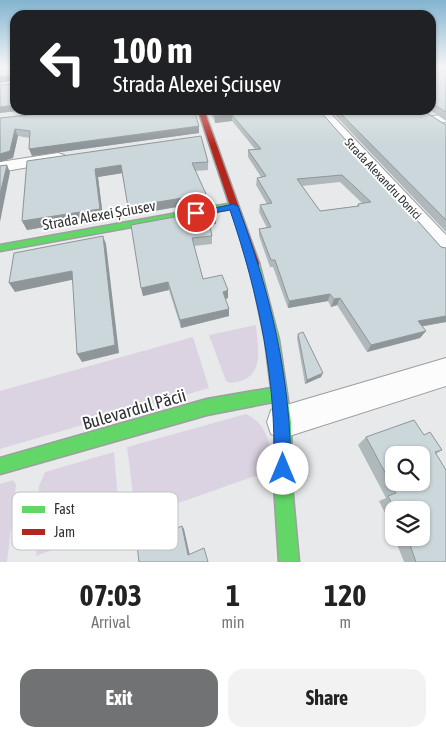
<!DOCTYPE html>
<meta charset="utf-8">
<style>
body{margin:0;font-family:"Asap Condensed",sans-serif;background:#f2f2f2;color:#222;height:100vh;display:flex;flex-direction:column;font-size:19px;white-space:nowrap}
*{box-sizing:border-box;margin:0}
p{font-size:16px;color:#767676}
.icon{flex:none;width:28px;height:28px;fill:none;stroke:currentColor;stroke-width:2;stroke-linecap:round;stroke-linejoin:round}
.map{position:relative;height:562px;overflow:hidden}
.side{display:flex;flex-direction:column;background:#fff;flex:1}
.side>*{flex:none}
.hud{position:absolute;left:10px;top:10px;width:426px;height:105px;border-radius:15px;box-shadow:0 1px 4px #0004;background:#202124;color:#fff;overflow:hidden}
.buttons{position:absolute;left:385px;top:446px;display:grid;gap:10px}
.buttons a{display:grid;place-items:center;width:45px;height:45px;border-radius:10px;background:#fff;box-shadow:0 1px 4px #0004;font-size:25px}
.pin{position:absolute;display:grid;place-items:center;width:42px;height:42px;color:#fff;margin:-21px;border:2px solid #fff;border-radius:50%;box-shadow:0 1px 5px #0007}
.me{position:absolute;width:55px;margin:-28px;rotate:0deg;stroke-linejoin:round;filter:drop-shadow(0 0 4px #0008)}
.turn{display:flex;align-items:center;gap:18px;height:105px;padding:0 20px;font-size:22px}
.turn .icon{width:65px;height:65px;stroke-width:2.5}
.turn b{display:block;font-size:35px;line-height:42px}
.eta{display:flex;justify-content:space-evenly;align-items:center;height:85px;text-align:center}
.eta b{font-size:30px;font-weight:700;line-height:35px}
.action{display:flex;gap:10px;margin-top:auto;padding:10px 20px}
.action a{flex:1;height:58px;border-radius:15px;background:#717273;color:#fff;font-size:20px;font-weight:700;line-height:58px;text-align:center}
.action a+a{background:#f2f2f2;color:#222}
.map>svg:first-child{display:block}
.green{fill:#dcd3e2}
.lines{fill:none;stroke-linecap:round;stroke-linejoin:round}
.street-casing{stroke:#9d9e9f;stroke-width:2}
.fast-casing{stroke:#9d9e9f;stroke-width:3}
.jam-casing{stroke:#9d9e9f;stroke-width:3}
.street{fill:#fcfcfc;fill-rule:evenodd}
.fast{fill:#63d668;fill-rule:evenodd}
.jam{fill:#b3261e;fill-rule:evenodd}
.wall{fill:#afb9bb;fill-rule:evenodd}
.shaded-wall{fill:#8e9699}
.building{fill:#cbd7da;stroke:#8e9699;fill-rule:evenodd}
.route{fill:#1a73e8;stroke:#114b97}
.labels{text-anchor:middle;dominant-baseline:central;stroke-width:4;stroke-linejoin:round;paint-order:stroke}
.far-street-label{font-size:12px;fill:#313233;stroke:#fff}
.street-label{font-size:15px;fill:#313233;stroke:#fff}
.near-street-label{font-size:18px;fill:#313233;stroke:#fff}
.key{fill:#fff;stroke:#c1c2c2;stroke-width:1}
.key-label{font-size:14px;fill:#313233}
</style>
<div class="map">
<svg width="446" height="562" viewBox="0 0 446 562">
<rect width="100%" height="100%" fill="#e8e9ea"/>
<path class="green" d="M256 325C258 351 266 380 230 383L226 381 209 335Z
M193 337 209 388 0 449V391Z
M246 414C272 427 269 448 272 473L252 477 136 518 127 447Z
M114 452 120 524 36 556 39 486 45 472Z
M13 480 16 485 7 562H0V484Z"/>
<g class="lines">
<defs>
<path id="street" d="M314 110H327L446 235V255L438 253Z
M446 114V122L432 124 425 120 427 117Z
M58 153 64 155 66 158 64 161 0 172V162Z
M446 358V386L283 438 271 434 267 422 271 410 283 406Z"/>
<path id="fast" d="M233 203 236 204V208L0 251V245Z
M254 259 259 263 279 340 287 394 291 422 292 485 299 562H279L274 485 275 422 273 402 207 415 0 474V458L207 399 271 388 265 340 249 263Z"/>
<path id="jam" d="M198 110H204L259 263 258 266 254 267 249 263Z"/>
</defs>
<use href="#street" class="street-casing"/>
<use href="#fast" class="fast-casing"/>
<use href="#jam" class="jam-casing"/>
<use href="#street" class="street"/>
<use href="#fast" class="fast"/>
<use href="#jam" class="jam"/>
</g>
<path class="wall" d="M431 66H446V121L430 110H431Z
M210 110H319L441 247 446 248V322L422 326 426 331 420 338 367 352 337 305 331 307 328 301 288 308 273 267H270L259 236V229L267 228 259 212 260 205 267 204 256 185 257 178 261 177 248 157V150L255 149 232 121 215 123ZM340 182 362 203 358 204 357 206 320 211 302 186Z
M330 110H422L446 125V232Z
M0 118 199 126V133L32 156 30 138 18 136 13 158Z
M27 161 208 162V170L195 171 206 202 130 215 122 173 98 177 103 217 27 230 22 221Z
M216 224 210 225 212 236V244L194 246 203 279 228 298 225 299 229 316 181 328 169 290 143 296 131 225Z
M298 334 321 377 305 384 297 338Z
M424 435 442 450 436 454 446 562H404L397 544H400L397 538H421V510H394V531L379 501 386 498 358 445 366 437Z"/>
<path class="shaded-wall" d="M13 75 15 80 0 83V77Z
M15 105V110H28L0 113V107Z
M232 115V121L215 123V116Z
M199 126V133L32 156 29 149Z
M15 129 18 136 13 158 0 162V154Z
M7 165 10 172 0 222V194Z
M121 165 123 173 98 177 103 217 27 230 22 221 95 169Z
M206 194V202L130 215 128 207Z
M216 216V224L209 225 208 217Z
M103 236 106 244 119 353 82 362 77 354Z
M72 271 76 279 15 292 9 283Z
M168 282 169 290 143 296 141 288Z
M228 290V298L223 300V292Z
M330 294 328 301 288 308 289 301Z
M340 298 337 305 331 307 334 299Z
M229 309V316L181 328 180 320Z
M446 316V322L413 328 418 321Z
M426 331 420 338 367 352 371 345Z
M323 373 321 377 305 384 307 380Z
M182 526 184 529 190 556 188 555Z"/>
<path class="building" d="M0 66H15V105L0 107V85L14 84 13 75 0 77Z
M431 66H446V112L431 103Z
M75 110H194L199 126 29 149 30 131 15 129 10 151 0 154V118Z
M212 110H319L441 247 446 248V316L418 321 426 331 371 345 340 298 334 299 330 294 289 301 275 260H271L259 229 271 227 260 205 272 203 257 178 266 176 248 150 261 149 232 115 215 116ZM342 175 371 202 358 204 359 206 320 211 297 179Z
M337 110H422L446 125V220Z
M201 136 208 162 192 163 206 194 128 207 121 165 95 169 100 209 22 221 27 161Z
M7 165 0 194V166Z
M213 210 216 216 208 217 212 236 192 238 203 279 222 275 228 290 223 292 229 309 180 320 168 282 141 288 131 225Z
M103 236 115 345 77 354 72 271 9 283 14 253Z
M303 332 323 373 307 380 298 334Z
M414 420 424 435 430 432 442 450 435 452 446 470V562H416L409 542H412L410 538H421V510H395L388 496 396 493 366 437ZM394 455H421V482H394Z
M182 526 188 555 204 548 208 562H139L137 545Z"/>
<linearGradient id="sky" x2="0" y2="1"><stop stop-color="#83b4d0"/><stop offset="0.46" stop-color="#f5f5f6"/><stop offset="1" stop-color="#f5f5f6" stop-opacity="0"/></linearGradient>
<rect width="446" height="145" fill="url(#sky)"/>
<path class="route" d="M233 204 238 206C271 295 290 374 291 469L289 475 283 478 277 475 274 469C276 377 259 296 230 210L196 216 192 213Z"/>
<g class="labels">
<g class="far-street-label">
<text transform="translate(383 179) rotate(47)">Strada Alexandru Donici</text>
</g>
<g class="street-label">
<text transform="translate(99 215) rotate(-10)">Strada Alexei Șciusev</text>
</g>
<g class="near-street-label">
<text transform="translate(134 409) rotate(-16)">Bulevardul Păcii</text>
</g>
</g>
<rect x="12" y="492" width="166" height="58" rx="8" class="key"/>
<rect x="22" y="506" width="23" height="7" fill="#63d668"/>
<rect x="22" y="529" width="23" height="6" fill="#b3261e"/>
<g class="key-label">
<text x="54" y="514">Fast</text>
<text x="54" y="537">Jam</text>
</g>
</svg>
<div class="buttons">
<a><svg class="icon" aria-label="search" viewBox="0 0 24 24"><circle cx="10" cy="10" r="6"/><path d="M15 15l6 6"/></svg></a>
<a><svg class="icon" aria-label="layers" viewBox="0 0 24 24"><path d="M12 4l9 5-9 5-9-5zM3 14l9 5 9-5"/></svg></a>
</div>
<div class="pin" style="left:196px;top:213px;background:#d93025"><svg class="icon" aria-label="arrive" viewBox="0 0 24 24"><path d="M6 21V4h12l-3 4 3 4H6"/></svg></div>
<svg class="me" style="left:283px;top:469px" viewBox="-20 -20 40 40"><circle r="19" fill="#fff"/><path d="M0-13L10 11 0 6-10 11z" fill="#1a73e8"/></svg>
<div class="hud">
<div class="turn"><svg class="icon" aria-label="left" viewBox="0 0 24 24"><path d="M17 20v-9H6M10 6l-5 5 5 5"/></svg><div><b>100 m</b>Strada Alexei Șciusev</div></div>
</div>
</div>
<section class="side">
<div class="eta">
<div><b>07:03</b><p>Arrival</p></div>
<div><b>1</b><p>min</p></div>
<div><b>120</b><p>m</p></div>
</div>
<div class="action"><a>Exit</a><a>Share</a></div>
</section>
